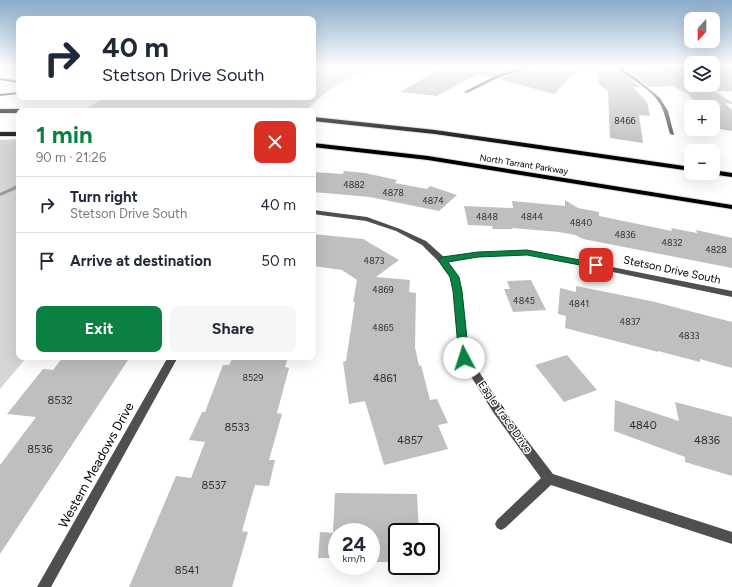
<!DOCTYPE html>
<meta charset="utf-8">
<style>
body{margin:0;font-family:Figtree,sans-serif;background:#f6f6f7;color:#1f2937;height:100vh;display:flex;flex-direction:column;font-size:15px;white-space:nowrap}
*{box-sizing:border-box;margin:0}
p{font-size:13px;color:#747a83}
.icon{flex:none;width:22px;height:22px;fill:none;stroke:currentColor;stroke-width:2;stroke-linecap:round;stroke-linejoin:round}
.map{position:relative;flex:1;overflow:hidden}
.side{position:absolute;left:16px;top:108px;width:300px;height:252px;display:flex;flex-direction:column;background:#fff;border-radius:8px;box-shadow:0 4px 16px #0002}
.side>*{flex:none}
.top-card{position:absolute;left:16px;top:16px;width:300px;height:84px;border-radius:8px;box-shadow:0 4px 16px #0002;background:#fff;color:#1f2937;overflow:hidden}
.needle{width:26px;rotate:201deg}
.fabs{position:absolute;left:684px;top:12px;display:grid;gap:8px}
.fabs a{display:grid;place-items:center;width:36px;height:36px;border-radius:8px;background:#fff;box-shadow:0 4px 16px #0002;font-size:20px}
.speed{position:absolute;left:328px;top:523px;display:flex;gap:8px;font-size:20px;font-weight:700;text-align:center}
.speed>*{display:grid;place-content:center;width:52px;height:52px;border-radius:50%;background:#fff;box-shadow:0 4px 16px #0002;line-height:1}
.speed small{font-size:10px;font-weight:400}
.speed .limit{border:2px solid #111;border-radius:6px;background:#fff;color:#111}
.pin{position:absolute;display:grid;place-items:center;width:34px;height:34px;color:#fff;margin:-17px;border-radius:8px;box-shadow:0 2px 6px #0006}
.me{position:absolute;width:44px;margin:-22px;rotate:355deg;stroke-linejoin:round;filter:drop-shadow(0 0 3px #0008)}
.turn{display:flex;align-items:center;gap:14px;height:84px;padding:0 20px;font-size:18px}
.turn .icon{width:52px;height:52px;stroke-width:2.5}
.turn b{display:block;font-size:28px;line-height:34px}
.round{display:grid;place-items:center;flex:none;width:42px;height:42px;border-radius:8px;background:#f6f6f7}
.summary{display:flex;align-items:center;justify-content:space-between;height:68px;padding:0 20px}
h1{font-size:24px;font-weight:700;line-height:30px;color:#0b8043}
.action{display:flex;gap:8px;margin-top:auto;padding:8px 20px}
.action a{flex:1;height:46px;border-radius:8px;background:#0b8043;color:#fff;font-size:16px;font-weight:700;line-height:46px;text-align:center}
.action a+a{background:#f6f6f7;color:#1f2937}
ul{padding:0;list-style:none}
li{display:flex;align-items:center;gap:12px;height:56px;padding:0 20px;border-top:1px solid #e0e1e3}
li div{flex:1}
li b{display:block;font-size:15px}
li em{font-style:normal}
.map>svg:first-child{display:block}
.green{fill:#d6d6d6}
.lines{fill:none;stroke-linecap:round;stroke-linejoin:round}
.stream{fill:#9d9d9d;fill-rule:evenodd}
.building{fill:#bfbfbf}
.primary-casing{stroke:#dbdbdb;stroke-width:2}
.lane{fill:#4f4f4f;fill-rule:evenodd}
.street{fill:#4f4f4f;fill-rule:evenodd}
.primary{fill:#000;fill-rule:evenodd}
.route{fill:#0b8043;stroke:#07532c}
.labels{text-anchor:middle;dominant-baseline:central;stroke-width:3;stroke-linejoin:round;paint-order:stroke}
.number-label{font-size:9px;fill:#303030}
.far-street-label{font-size:9px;fill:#000;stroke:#fff}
.street-label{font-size:11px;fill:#000;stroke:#fff}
.near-number-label{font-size:11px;fill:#303030}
.near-street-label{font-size:13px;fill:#000;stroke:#fff}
</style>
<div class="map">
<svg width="732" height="587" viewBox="0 0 732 587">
<rect width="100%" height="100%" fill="#fff"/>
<path class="green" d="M313 66H377C353 77 323 89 307 111H81L106 97H313Z
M19 139V357H27L0 389V140Z"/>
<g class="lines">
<path class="stream" d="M17 185H19V188L0 196V193Z"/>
</g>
<path class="building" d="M444 66H524L490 77 478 74 437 96 400 92Z
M536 66H563V71H576L554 94 499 79 535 67Z
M642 66H691V85H713V66H732V91H714L732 102V104L725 103 732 110V131L713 128V105L698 104 688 94 673 86 649 87 628 70H649Z
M618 70 641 87H633L647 102 650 116 639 115 643 143 610 138 608 91 598 83V71Z
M344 171 365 173 397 180 395 183 427 189 430 186 457 195 439 211 370 197 313 192V172L343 174Z
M565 200 578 208 599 212V216L672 231 671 228 697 233 696 230 732 238V268L583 239 575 235 559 232 512 228 513 229H493L492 226 468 225 464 206 513 208 512 201 565 206Z
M313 234 363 239 399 260 376 277 410 280 409 292 416 293 415 347 419 366 421 365 430 400 437 399 448 423 438 425 448 449 384 465 365 401 349 404 343 362 346 361 355 302H353L357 280 342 270 313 266Z
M531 280 546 310 513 312 504 289H510L507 281Z
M576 286 651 301 732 322V368L700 359V362L658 351V352L565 328 566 316 558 314 560 288 576 292Z
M567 355 597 390 564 402 535 365Z
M63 357H130L0 554V465L36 417 7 414 43 369 53 370Z
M237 357H288L285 367 289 368 277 413 282 414 269 460H275L269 486 255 485 242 531 248 532 232 587H129L176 476 191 478 205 442 189 440 202 412H205L223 365H229L232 359H236Z
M615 400 679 421 675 402 732 417V476L685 462V457L614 431Z
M335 493 417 494 419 532H397V562H371V532H333Z
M320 532 337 533V558H318Z"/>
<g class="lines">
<defs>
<path id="primary" d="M0 109H19L22 111H19V113H0Z
M29 109H154L157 111H26Z
M313 117 435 130 691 167V171L435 134 313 121Z
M0 132H19V136H0Z
M313 143 428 156 732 205V209L428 160 313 147Z
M713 170 732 173V177L710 174 713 173Z"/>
</defs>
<use href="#primary" class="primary-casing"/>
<path class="lane" d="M0 78 19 81V83L0 80Z
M19 92V94L0 96V94Z"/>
<path class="street" d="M529 66H535L500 77 467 93 464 92 497 75Z
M615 66H619L636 78 660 98 668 111 674 135 670 134C667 124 665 113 660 104 650 87 629 79 615 66Z
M313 210 367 217 400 229 426 241 444 257 478 253 527 250 732 291V297L527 254 478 257 447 262 458 277 462 291 469 356 501 406 553 474 732 532V544L551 485 505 528 501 530 497 528 495 524 497 520 541 478 493 412 459 357 454 291 450 277 439 262 422 245 396 231 366 221 313 214Z
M168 357H178L51 587H37Z"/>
<use href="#primary" class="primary"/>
</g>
<linearGradient id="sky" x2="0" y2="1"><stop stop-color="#8aabca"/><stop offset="0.45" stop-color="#fff"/><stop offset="1" stop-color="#fff" stop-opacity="0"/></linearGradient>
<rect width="732" height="148" fill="url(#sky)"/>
<path class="route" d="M527 250 596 263 600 265 596 268 527 255 478 257 448 262 459 277 462 291 469 358 468 360 464 362 460 360 459 358 453 291 450 277 438 260 442 257 478 252Z"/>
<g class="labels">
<g class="number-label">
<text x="625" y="120">8466</text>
<text x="354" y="184">4882</text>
<text x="393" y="192">4878</text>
<text x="433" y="200">4874</text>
<text x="487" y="216">4848</text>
<text x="532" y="216">4844</text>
<text x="581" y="222">4840</text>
<text x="625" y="234">4836</text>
<text x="672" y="242">4832</text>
<text x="716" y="249">4828</text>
<text x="374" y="260">4873</text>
<text x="383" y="289">4869</text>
<text x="524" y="300">4845</text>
<text x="579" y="303">4841</text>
<text x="630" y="321">4837</text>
<text x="383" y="327">4865</text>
<text x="689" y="335">4833</text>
<text x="253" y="377">8529</text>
</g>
<g class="far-street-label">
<text transform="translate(524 164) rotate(9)">North Tarrant Parkway</text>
</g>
<g class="street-label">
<text transform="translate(672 270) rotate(12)">Stetson Drive South</text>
<text transform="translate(505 417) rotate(55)">Eagle Trace Drive</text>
</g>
<g class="near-number-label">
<text x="385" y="378">4861</text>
<text x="60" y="400">8532</text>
<text x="643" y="425">4840</text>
<text x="237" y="427">8533</text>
<text x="410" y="440">4857</text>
<text x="707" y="440">4836</text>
<text x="40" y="449">8536</text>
<text x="214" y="485">8537</text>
<text x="187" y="570">8541</text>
</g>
<g class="near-street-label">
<text transform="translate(96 465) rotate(-61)">Western Meadows Drive</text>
</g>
</g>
</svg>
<div class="fabs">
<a><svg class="needle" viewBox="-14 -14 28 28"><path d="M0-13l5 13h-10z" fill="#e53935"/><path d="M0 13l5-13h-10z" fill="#747a83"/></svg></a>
<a><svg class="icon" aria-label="layers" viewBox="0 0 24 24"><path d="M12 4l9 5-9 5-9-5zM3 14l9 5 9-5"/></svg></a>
<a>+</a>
<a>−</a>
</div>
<div class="speed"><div>24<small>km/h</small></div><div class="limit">30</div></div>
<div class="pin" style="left:596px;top:265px;background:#d93025"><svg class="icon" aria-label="arrive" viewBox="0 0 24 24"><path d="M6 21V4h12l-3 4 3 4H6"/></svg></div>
<svg class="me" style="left:464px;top:358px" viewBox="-20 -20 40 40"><circle r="19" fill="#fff"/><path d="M0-13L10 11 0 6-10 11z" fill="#0b8043"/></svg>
<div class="top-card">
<div class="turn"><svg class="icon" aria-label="right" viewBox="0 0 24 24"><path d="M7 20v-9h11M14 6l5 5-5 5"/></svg><div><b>40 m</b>Stetson Drive South</div></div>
</div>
<section class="side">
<div class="summary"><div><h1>1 min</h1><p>90 m · 21:26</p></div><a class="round" style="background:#d93025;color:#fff"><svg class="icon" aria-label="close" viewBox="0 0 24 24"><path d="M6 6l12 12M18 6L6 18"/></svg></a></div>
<ul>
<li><svg class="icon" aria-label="right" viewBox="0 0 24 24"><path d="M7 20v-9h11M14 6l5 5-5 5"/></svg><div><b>Turn right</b><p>Stetson Drive South</p></div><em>40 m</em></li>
<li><svg class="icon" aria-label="arrive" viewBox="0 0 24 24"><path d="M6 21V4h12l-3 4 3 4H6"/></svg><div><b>Arrive at destination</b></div><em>50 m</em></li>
</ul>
<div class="action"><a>Exit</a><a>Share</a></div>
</section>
</div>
